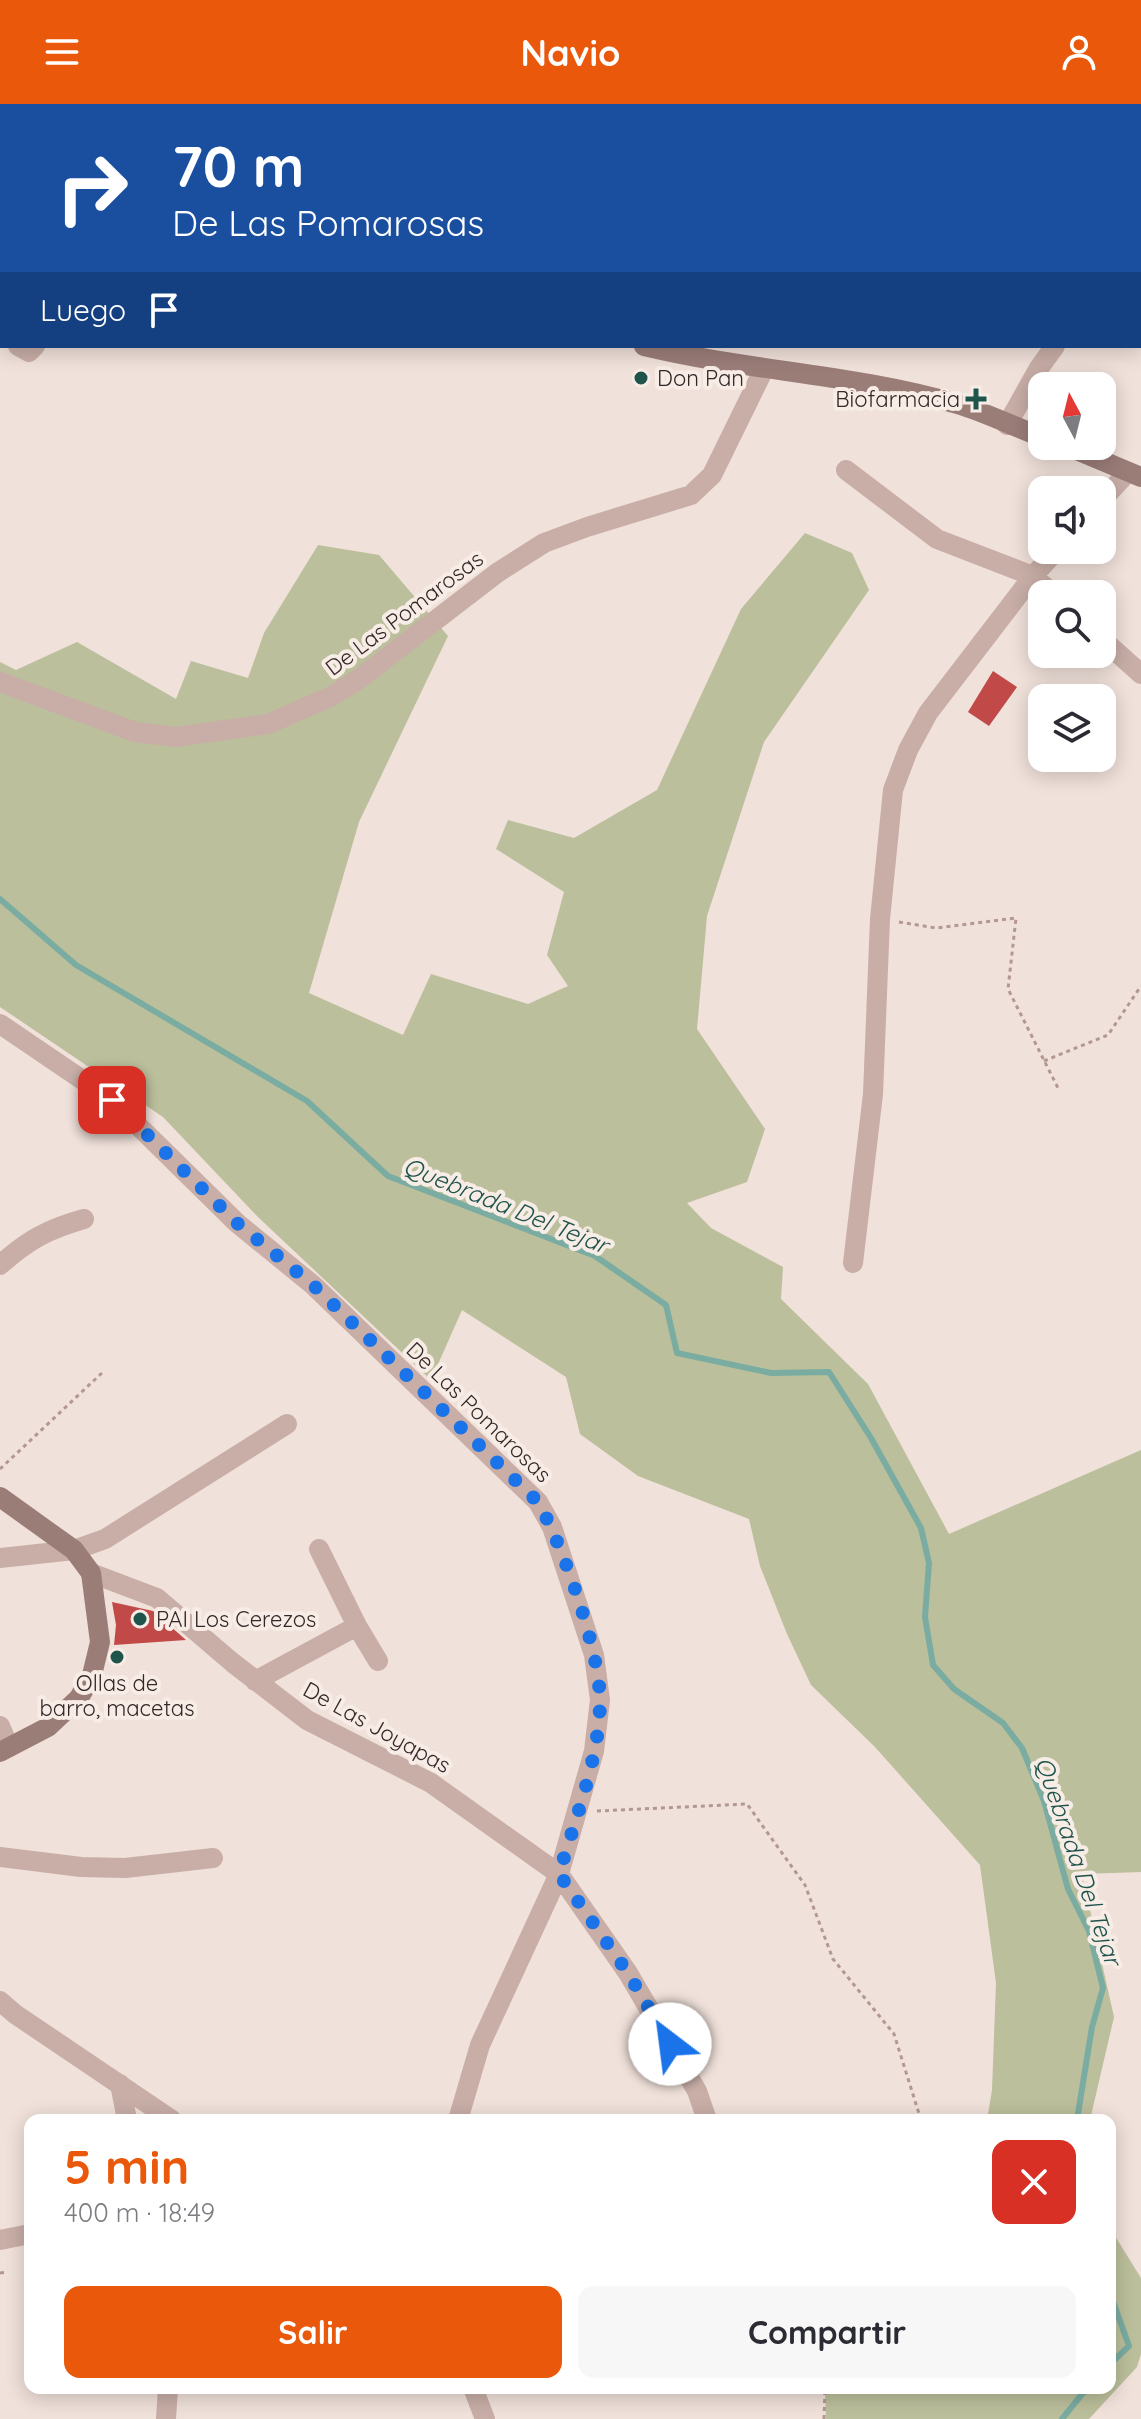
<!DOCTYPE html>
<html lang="es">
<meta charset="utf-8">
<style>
body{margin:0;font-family:Quicksand,sans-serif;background:#f7f7f7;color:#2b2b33;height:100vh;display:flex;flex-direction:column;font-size:30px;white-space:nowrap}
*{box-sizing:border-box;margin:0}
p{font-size:26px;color:#7c7c81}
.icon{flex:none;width:44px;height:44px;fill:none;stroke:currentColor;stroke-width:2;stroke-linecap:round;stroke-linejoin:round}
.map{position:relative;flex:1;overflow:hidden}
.details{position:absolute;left:24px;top:2010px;width:1092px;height:280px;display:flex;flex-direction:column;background:#fff;border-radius:16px;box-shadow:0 4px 20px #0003}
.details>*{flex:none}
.top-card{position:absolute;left:0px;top:0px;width:1142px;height:244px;box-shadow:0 4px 20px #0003;background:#1a4fa0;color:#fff;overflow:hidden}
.needle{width:52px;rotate:353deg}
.tools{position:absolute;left:1028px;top:268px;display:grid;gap:16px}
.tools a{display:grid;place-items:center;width:88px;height:88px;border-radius:16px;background:#fff;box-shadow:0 4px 20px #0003;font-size:40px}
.pin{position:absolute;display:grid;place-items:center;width:68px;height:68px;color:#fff;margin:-34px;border-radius:16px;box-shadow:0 4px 12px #0006}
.me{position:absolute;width:88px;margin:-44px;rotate:330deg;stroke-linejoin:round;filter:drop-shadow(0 0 6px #0008)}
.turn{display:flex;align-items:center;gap:28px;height:168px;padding:0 40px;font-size:36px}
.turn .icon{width:104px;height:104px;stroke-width:2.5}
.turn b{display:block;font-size:56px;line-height:68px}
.then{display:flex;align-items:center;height:76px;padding:0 40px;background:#0003;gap:16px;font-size:30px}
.round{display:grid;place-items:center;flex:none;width:84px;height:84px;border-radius:16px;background:#f7f7f7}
.summary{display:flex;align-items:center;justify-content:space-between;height:136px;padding:0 40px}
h1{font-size:48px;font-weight:800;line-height:60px;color:#ea580c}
.cta{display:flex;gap:16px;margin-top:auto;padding:16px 40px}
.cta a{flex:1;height:92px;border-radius:16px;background:#ea580c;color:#fff;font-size:32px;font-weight:800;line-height:92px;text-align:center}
.cta a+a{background:#f7f7f7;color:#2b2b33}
header{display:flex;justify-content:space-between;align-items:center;height:104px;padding:0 40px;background:#ea580c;color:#fff;font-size:36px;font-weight:800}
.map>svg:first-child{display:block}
.green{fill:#bbbf9b}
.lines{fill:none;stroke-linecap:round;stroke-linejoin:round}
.stream{stroke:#7aaca2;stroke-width:6}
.building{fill:#c14948}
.path{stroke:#b39891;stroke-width:3;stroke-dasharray:4 4;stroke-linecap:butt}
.street{stroke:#c8aea7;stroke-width:20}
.secondary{stroke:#9b7d78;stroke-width:20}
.route{stroke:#1a73e8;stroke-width:14;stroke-dasharray:0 25.2}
.poi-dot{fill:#1f544b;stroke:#f8ece6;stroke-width:3}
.labels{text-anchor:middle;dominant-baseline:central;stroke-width:8;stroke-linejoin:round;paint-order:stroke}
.poi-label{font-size:22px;fill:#342827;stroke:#f8ece6;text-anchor:start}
.street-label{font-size:22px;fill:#342827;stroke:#f8ece6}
.water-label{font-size:24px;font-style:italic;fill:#1f544b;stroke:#f8ece6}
</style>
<header><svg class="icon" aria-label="menu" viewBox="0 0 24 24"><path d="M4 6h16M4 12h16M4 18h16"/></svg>Navio<svg class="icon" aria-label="person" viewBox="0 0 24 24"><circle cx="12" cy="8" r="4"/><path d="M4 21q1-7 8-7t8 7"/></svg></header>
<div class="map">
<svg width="1141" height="2315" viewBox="0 0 1141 2315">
<rect width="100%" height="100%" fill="#f0e1da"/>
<path class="green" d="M805 429 852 449 869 486 764 638 707 812 697 925 765 1025 747 1078 687 1099 711 1124 783 1163 781 1195 868 1280 949 1430 1141 1346V1768L1082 1770 1114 1913 1090 2016H987L992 1986 996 1879 980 1761 875 1643 811 1581 787 1530 760 1462 749 1415 638 1372 580 1330 566 1273 462 1206 431 1276 258 1113 163 1013 0 903V558L16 566 77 538 176 595 191 557 248 574 264 529 318 441 379 451 448 532 359 718 309 889 403 931 431 870 528 900 568 882 547 851 564 788 496 745 508 716 574 734 657 686 741 505Z
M1110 2124 1141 2174V2250L1137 2263 1089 2315H826L825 2284H1110Z"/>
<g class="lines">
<path class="stream" d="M0 795 76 861 307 997 388 1072 595 1152 666 1201 677 1249 771 1269 829 1268 871 1334 921 1424 929 1459 925 1513 933 1561 954 1585 1003 1619 1022 1644 1044 1697 1068 1785 1089 1827 1103 1884 1092 1923 1077 2016
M1110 2189 1129 2242 1110 2260
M1062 2315 1087 2284"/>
</g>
<path class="building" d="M993 567 1017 583 989 622 968 608Z
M112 1498 153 1507 186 1536 114 1541 116 1521Z"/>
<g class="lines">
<path class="path" d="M899 818 936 824 1016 814 1008 885 1058 984
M1044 957 1108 931 1141 882
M0 1365 104 1267
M597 1707 747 1700 805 1781 833 1855 894 1930 921 2016
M0 2169 7 2168
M824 2315 825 2284"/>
<path class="street" d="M802 0 804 2
M29 2 30 0
M237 2 238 0
M0 56 2 52
M1140 69H1141
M1140 166 1141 165
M0 232 2 233
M18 242 29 248 35 242
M1007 321 1039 264 1055 242
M846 366 937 435 1033 472 1053 490
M1102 396 1128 368
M1102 535 1141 570
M0 578 135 628 176 633 268 620 332 592 359 575 497 469 544 439 587 423 691 391 712 371 764 265
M0 920 112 996 237 1119 313 1181 538 1398 552 1423 594 1551 600 1596 594 1647 559 1770 480 1941 458 2016
M853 1159 873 990 880 815 893 686 908 646 928 609 1033 472 1057 446
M0 1161C28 1136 48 1125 84 1115
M319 1445 357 1522 378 1557
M0 1454 74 1446 105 1435 287 1320
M91 1469 157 1494 233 1559 307 1616 431 1679 559 1770 628 1869 697 1987 707 2016
M255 1577 357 1522
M0 1622 9 1643
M0 1753 81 1763 125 1764 213 1754
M0 1897 15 1910 172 2016
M120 1980 127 2016
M0 2136 30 2130
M473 2284 485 2315
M166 2315 168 2284"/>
<path class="secondary" d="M186 0 188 2
M644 242C747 267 855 270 957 300 985 308 1014 323 1042 333
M1067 342 1141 373
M0 1393 74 1446 91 1469 100 1538 92 1571 79 1594 48 1623 0 1648"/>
</g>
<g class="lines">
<path class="route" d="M112 996 237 1119 313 1181 538 1398C563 1442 600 1547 600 1597 600 1652 575 1716 559 1770L628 1869 670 1940"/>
</g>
<g class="poi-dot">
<circle cx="641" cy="274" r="8"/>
<path d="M972 283h8v8h8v8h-8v8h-8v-8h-8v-8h8z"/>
<circle cx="140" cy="1515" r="8"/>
<circle cx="117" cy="1553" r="8"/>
</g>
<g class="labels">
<g class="poi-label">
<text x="657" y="274">Don Pan</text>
<text x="960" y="295" text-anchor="end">Biofarmacia</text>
<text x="156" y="1515">PAI Los Cerezos</text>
<text x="117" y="1579" text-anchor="middle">Ollas de<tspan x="117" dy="25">barro, macetas</tspan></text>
</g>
<g class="street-label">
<text transform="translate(404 509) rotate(-37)">De Las Pomarosas</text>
<text transform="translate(479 1308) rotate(44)">De Las Pomarosas</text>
<text transform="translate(377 1623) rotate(29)">De Las Joyapas</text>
</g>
<g class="water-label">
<text transform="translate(506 1101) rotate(22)">Quebrada Del Tejar</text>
<text transform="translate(1079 1757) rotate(71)">Quebrada Del Tejar</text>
</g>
</g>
</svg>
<div class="tools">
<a><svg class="needle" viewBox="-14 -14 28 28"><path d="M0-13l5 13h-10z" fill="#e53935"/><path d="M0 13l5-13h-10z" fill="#7c7c81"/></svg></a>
<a><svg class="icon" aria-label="sound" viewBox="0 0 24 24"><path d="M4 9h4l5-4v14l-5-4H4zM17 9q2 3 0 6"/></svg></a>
<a><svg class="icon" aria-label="search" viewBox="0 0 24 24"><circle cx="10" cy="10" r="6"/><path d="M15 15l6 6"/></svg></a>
<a><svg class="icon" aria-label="layers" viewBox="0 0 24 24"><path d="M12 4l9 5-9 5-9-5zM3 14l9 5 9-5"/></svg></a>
</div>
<div class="pin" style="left:112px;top:996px;background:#d93025"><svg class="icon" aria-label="arrive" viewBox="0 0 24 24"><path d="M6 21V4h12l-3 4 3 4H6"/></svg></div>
<svg class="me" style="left:670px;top:1940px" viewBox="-20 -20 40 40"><circle r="19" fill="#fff"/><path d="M0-13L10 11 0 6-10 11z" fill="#1a73e8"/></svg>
<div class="top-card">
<div class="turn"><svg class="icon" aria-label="right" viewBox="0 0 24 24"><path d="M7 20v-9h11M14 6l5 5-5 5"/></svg><div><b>70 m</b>De Las Pomarosas</div></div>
<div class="then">Luego<svg class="icon" aria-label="arrive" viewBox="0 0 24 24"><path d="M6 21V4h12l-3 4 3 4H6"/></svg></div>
</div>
<section class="details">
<div class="summary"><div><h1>5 min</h1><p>400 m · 18:49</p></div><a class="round" style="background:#d93025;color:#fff"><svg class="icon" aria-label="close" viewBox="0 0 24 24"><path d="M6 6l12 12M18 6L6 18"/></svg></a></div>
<div class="cta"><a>Salir</a><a>Compartir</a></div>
</section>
</div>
